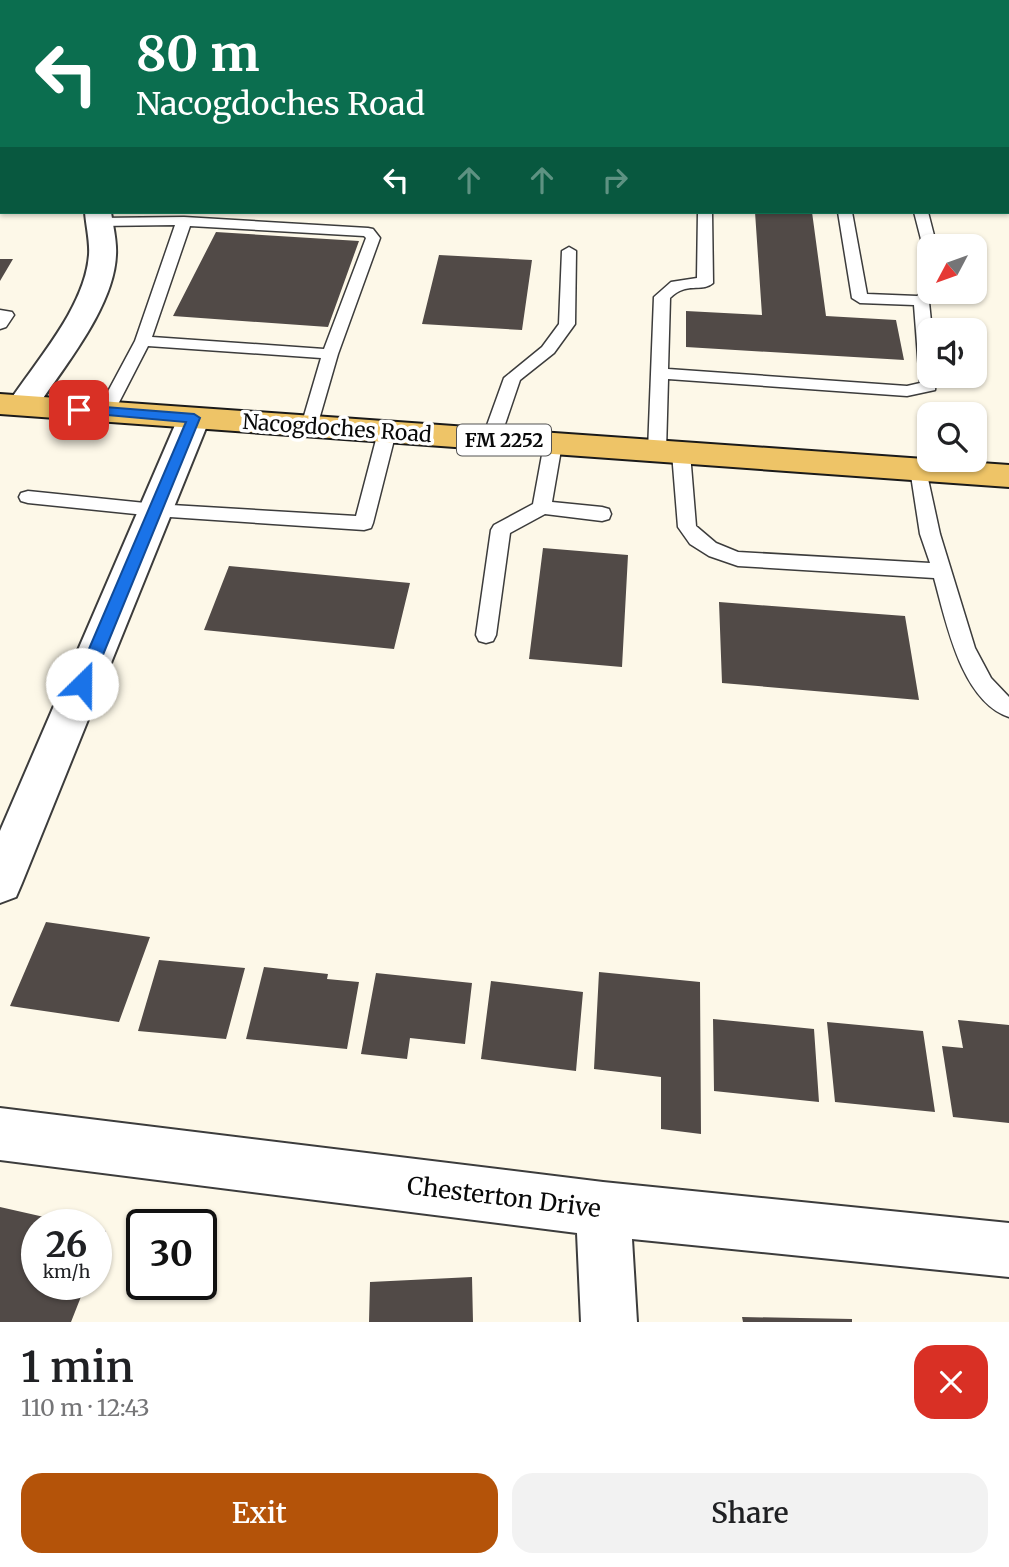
<!DOCTYPE html>
<meta charset="utf-8">
<style>
body{margin:0;font-family:Merriweather,serif;background:#f2f2f2;color:#202124;height:100vh;display:flex;flex-direction:column;font-size:26px;white-space:nowrap}
*{box-sizing:border-box;margin:0}
p{font-size:23px;color:#757577}
.icon{flex:none;width:38px;height:38px;fill:none;stroke:currentColor;stroke-width:2;stroke-linecap:round;stroke-linejoin:round}
.map{position:relative;height:1322px;overflow:hidden}
.panel{display:flex;flex-direction:column;background:#fff;flex:1}
.panel>*{flex:none}
.top-card{position:absolute;left:0px;top:0px;width:1010px;height:214px;box-shadow:0 2px 5px #0004;background:#0b6e4f;color:#fff;overflow:hidden}
.needle{width:46px;rotate:229deg}
.fabs{position:absolute;left:917px;top:234px;display:grid;gap:14px}
.fabs a{display:grid;place-items:center;width:70px;height:70px;border-radius:14px;background:#fff;box-shadow:0 2px 5px #0004;font-size:35px}
.speed{position:absolute;left:21px;top:1209px;display:flex;gap:14px;font-size:35px;font-weight:700;text-align:center}
.speed>*{display:grid;place-content:center;width:91px;height:91px;border-radius:50%;background:#fff;box-shadow:0 2px 5px #0004;line-height:1}
.speed small{font-size:18px;font-weight:400}
.speed .limit{border:4px solid #111;border-radius:10px;background:#fff;color:#111}
.pin{position:absolute;display:grid;place-items:center;width:60px;height:60px;color:#fff;margin:-30px;border-radius:14px;box-shadow:0 4px 10px #0006}
.me{position:absolute;width:77px;margin:-38px;rotate:23deg;stroke-linejoin:round;filter:drop-shadow(0 0 5px #0008)}
.turn{display:flex;align-items:center;gap:24px;height:147px;padding:0 21px;font-size:32px}
.turn .icon{width:91px;height:91px;stroke-width:2.5}
.turn b{display:block;font-size:49px;line-height:60px}
.lanes{display:flex;align-items:center;height:66px;padding:0 21px;background:#0003;justify-content:center;gap:35px;direction:ltr}
.lanes .off{opacity:.35}
.round{display:grid;place-items:center;flex:none;width:74px;height:74px;border-radius:21px;background:#f2f2f2}
.head{display:flex;align-items:center;justify-content:space-between;height:119px;padding:0 21px}
h1{font-size:42px;font-weight:600;line-height:52px}
.action{display:flex;gap:14px;margin-top:auto;padding:14px 21px}
.action a{flex:1;height:80px;border-radius:21px;background:#b45309;color:#fff;font-size:28px;font-weight:600;line-height:80px;text-align:center}
.action a+a{background:#f2f2f2;color:#202124}
.map>svg:first-child{display:block}
.lines{fill:none;stroke-linecap:round;stroke-linejoin:round}
.stream{fill:#3d96c2;fill-rule:evenodd}
.building{fill:#514a47}
.service-casing{stroke:#3c3c3c;stroke-width:3}
.minor-casing{stroke:#3c3c3c;stroke-width:4}
.primary-casing{stroke:#1a1a1a;stroke-width:4}
.service{fill:#fff;fill-rule:evenodd}
.minor{fill:#fff;fill-rule:evenodd}
.primary{fill:#eec467;fill-rule:evenodd}
.route{fill:#1a73e8;stroke:#114b97;stroke-width:2}
.labels{text-anchor:middle;dominant-baseline:central;stroke-width:7;stroke-linejoin:round;paint-order:stroke}
.shield{fill:#fff;stroke:#535353;stroke-width:2}
.shield-label{font-size:19px;font-weight:bold;fill:#090909}
.street-label{font-size:21px;fill:#090909;stroke:#fff}
.near-street-label{font-size:24px;fill:#090909;stroke:#fff}
</style>
<div class="map">
<svg width="1009" height="1322" viewBox="0 0 1009 1322">
<rect width="100%" height="100%" fill="#fdf8e8"/>
<g class="lines">
<path class="stream" d="M1008 172H1009V176H1008Z"/>
</g>
<path class="building" d="M755 212H812L826 316 896 320 904 360 686 347V311L762 315Z
M216 232 359 241 328 327 173 316Z
M439 255 532 260 522 330 422 324Z
M0 259H13L0 281Z
M543 548 628 555 622 667 529 659Z
M229 566 410 583 394 649 204 630Z
M719 602 905 616 919 700 722 683Z
M46 922 150 937 119 1022 10 1006Z
M159 960 245 968 226 1039 138 1031Z
M264 967 328 974 327 979 359 982 347 1049 246 1039Z
M599 972 700 982 701 1134 661 1129V1077L594 1069Z
M376 973 472 983 465 1044 410 1038 407 1059 361 1054Z
M491 981 583 992 576 1071 481 1059Z
M713 1019 814 1029 819 1102 714 1091Z
M958 1020 1009 1025V1123L953 1117 942 1046 963 1048Z
M827 1022 923 1031 935 1112 835 1102Z
M0 1207 75 1224 37 1225V1284H86L71 1322H0Z
M96 1229 106 1231 96 1256Z
M472 1277 473 1322H369L370 1282Z
M742 1317 852 1319V1322H743Z"/>
<g class="lines">
<defs>
<path id="service" d="M698 212H712L713 283C701 293 687 281 670 298L668 369 907 386 920 383 914 305 860 303 852 298 838 212H852L867 294 917 296 929 288V292H940L929 302 932 331H929V376H936L935 390 907 396 668 379 666 451 663 455H651L648 451 654 297 671 282 697 278Z
M914 212H928L937 247H929V251L923 247Z
M184 217 368 228 373 229 380 238 338 354 316 430H304L301 426 321 358 148 346 112 416 106 417 97 412 135 341 175 225 99 226 92 222 99 218ZM190 226 364 236 366 238 324 349 152 337Z
M569 247 576 251 575 324 554 353 520 380 500 439 491 445 485 443 482 439 504 378 542 347 559 324 562 251Z
M0 310 12 312 14 315 6 327 0 329Z
M387 426 396 432 373 523 371 528 364 530 155 516 28 503 21 501 19 497 21 493 28 491 155 504 356 516 378 432Z
M553 438 562 444 552 502 602 507 609 509 611 514 609 519 602 521 545 514 510 533 496 635 493 641 486 643 479 641 476 635 491 530 494 525 533 504 544 444Z
M681 447 690 453 696 526 716 543 738 552 930 563 920 534 910 469 919 463 925 465 940 534 975 648 991 678 1009 697V717C961 701 946 621 934 578L738 566 709 556 690 544 678 527 672 453Z"/>
<path id="minor" d="M197 0H218L196 2Z
M1008 87H1009V101H1008Z
M85 212H111C113 226 117 241 116 255 114 308 62 369 34 412L23 415 12 412 7 405C35 362 85 308 89 255 90 241 86 226 85 212Z
M194 408 205 411 210 418 22 883 16 897 0 903V831L178 418 183 411Z
M0 1108 603 1182 1009 1223V1277L632 1239 637 1322H581L577 1233 0 1160Z"/>
<path id="primary" d="M0 394 1009 465V487L0 414Z"/>
</defs>
<use href="#service" class="service-casing"/>
<use href="#minor" class="minor-casing"/>
<use href="#primary" class="primary-casing"/>
<use href="#service" class="service"/>
<use href="#minor" class="minor"/>
<use href="#primary" class="primary"/>
</g>
<path class="route" d="M79 405 194 414 200 418 91 684 82 690 74 684 186 422 74 412 72 410Z"/>
<g class="labels">
<rect class="shield" x="457" y="424.5" width="94" height="31" rx="5"/>
<g class="shield-label">
<text x="504" y="440">FM 2252</text>
</g>
<g class="street-label">
<text transform="translate(337 428) rotate(4)">Nacogdoches Road</text>
</g>
<g class="near-street-label">
<text transform="translate(504 1197) rotate(7)">Chesterton Drive</text>
</g>
</g>
</svg>
<div class="fabs">
<a><svg class="needle" viewBox="-14 -14 28 28"><path d="M0-13l5 13h-10z" fill="#e53935"/><path d="M0 13l5-13h-10z" fill="#757577"/></svg></a>
<a><svg class="icon" aria-label="sound" viewBox="0 0 24 24"><path d="M4 9h4l5-4v14l-5-4H4zM17 9q2 3 0 6"/></svg></a>
<a><svg class="icon" aria-label="search" viewBox="0 0 24 24"><circle cx="10" cy="10" r="6"/><path d="M15 15l6 6"/></svg></a>
</div>
<div class="speed"><div>26<small>km/h</small></div><div class="limit">30</div></div>
<div class="pin" style="left:79px;top:410px;background:#d93025"><svg class="icon" aria-label="arrive" viewBox="0 0 24 24"><path d="M6 21V4h12l-3 4 3 4H6"/></svg></div>
<svg class="me" style="left:82px;top:684px" viewBox="-20 -20 40 40"><circle r="19" fill="#fff"/><path d="M0-13L10 11 0 6-10 11z" fill="#1a73e8"/></svg>
<div class="top-card">
<div class="turn"><svg class="icon" aria-label="left" viewBox="0 0 24 24"><path d="M17 20v-9H6M10 6l-5 5 5 5"/></svg><div><b>80 m</b>Nacogdoches Road</div></div>
<div class="lanes"><svg class="icon" aria-label="left" viewBox="0 0 24 24"><path d="M17 20v-9H6M10 6l-5 5 5 5"/></svg><svg class="icon off" aria-label="ahead" viewBox="0 0 24 24"><path d="M12 20V5M6 11l6-6 6 6"/></svg><svg class="icon off" aria-label="ahead" viewBox="0 0 24 24"><path d="M12 20V5M6 11l6-6 6 6"/></svg><svg class="icon off" aria-label="right" viewBox="0 0 24 24"><path d="M7 20v-9h11M14 6l5 5-5 5"/></svg></div>
</div>
</div>
<section class="panel">
<div class="head"><div><h1>1 min</h1><p>110 m · 12:43</p></div><a class="round" style="background:#d93025;color:#fff"><svg class="icon" aria-label="close" viewBox="0 0 24 24"><path d="M6 6l12 12M18 6L6 18"/></svg></a></div>
<div class="action"><a>Exit</a><a>Share</a></div>
</section>
